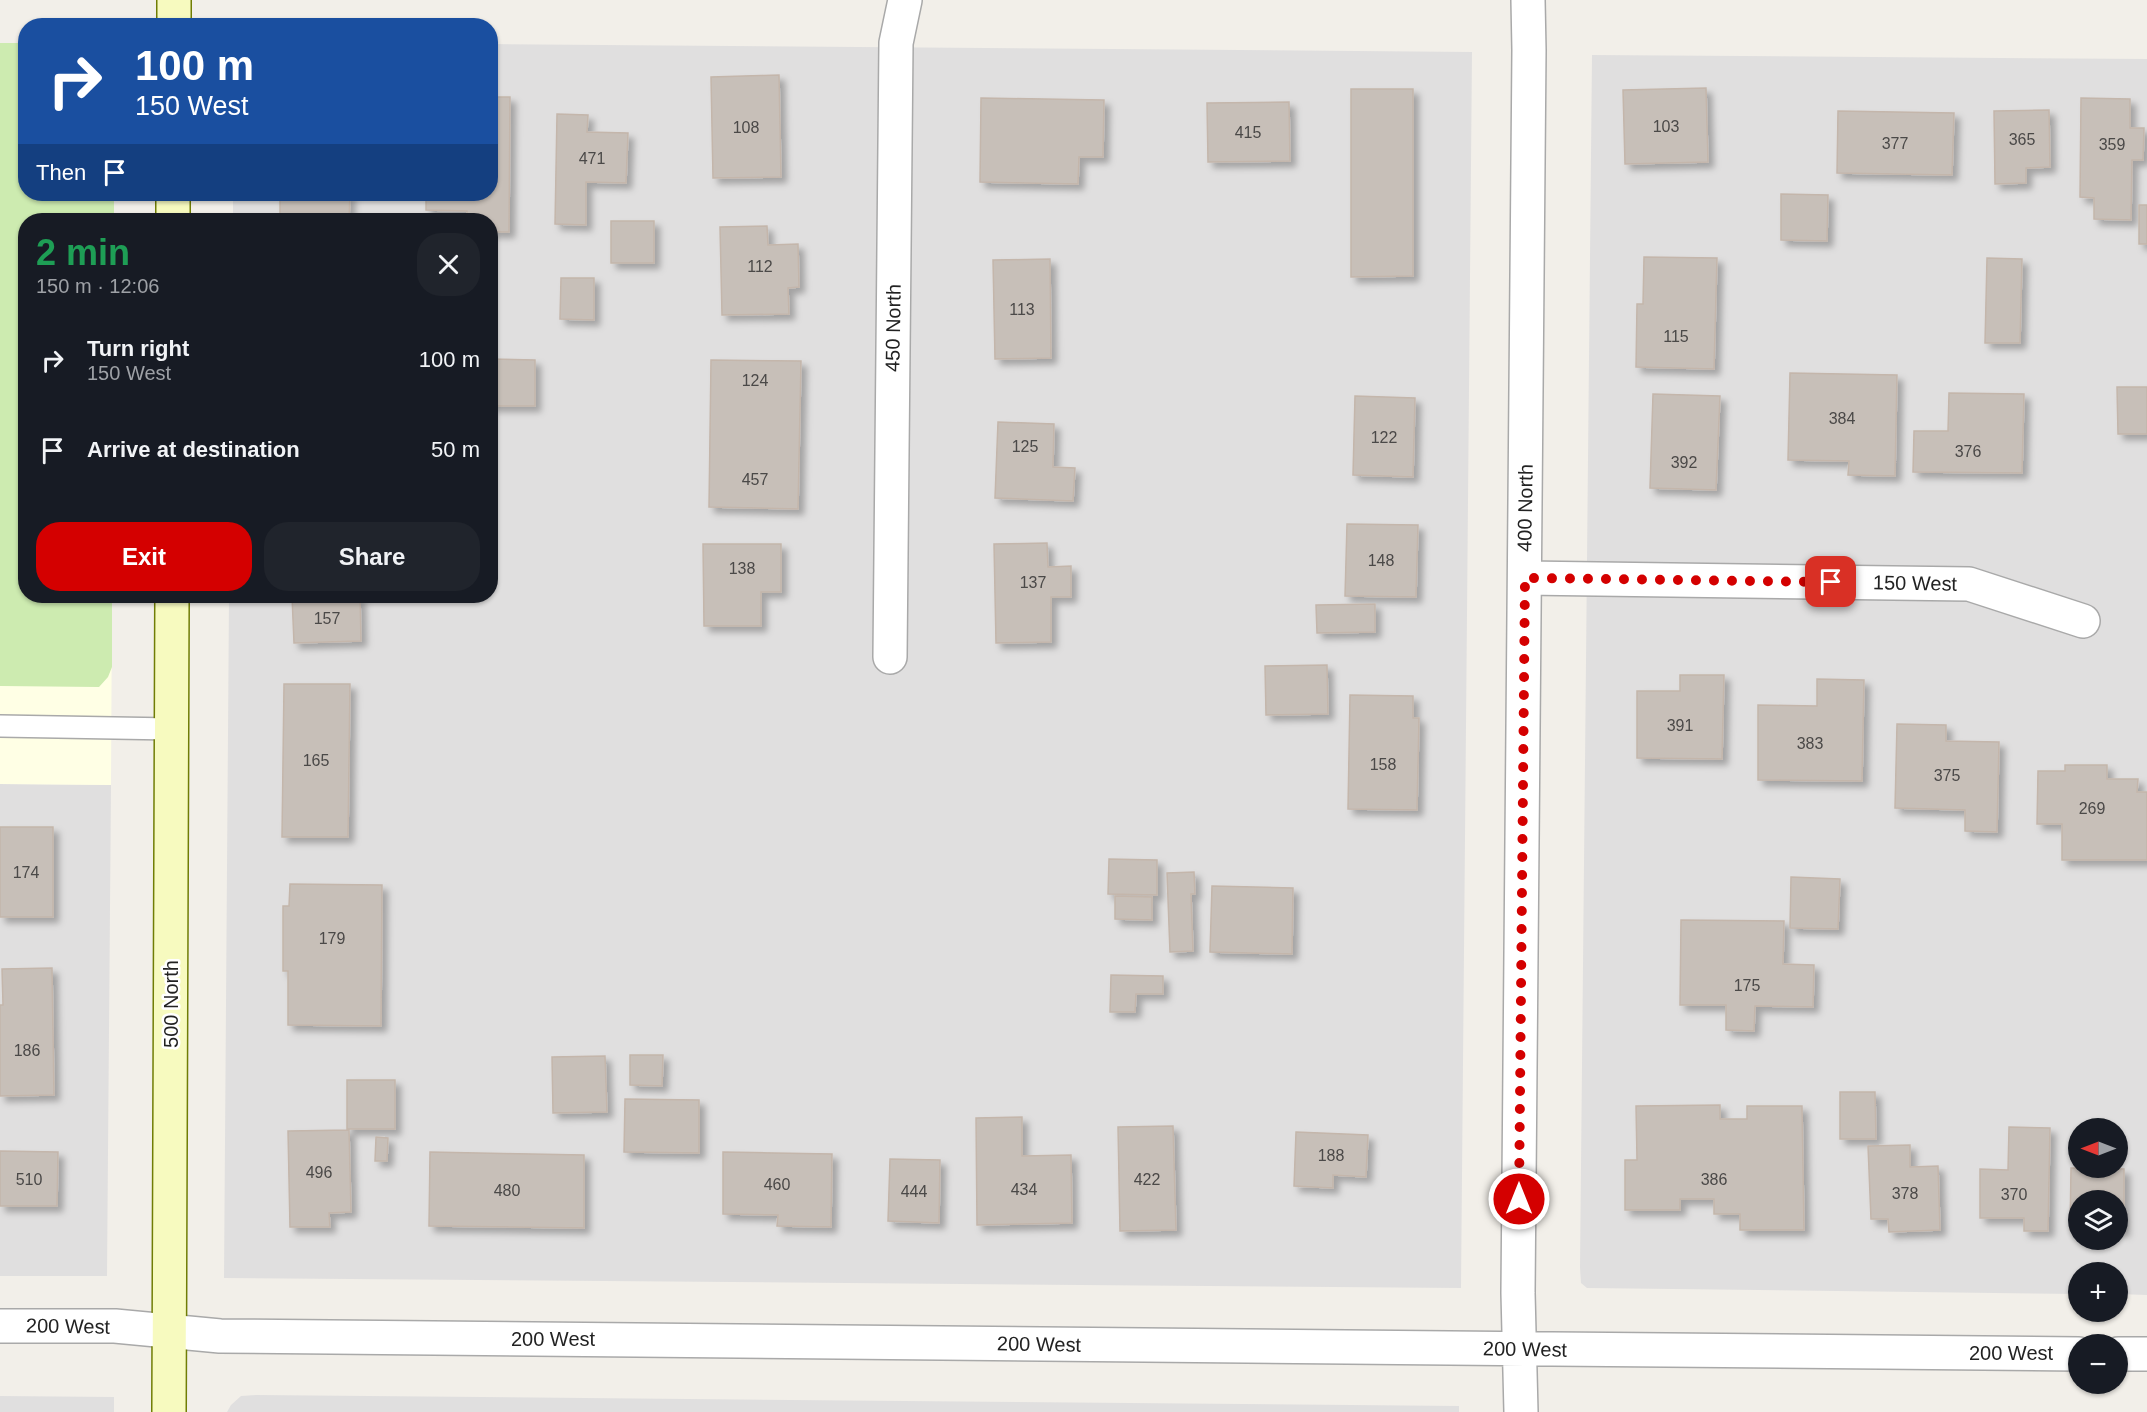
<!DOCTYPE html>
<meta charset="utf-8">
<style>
body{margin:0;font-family:Helvetica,sans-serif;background:#20242c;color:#f1f3f6;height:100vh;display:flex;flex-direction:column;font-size:22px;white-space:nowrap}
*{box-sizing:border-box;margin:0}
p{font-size:20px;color:#9ea1a6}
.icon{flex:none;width:33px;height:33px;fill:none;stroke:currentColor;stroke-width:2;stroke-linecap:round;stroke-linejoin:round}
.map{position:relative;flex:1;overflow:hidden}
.details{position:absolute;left:18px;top:213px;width:480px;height:390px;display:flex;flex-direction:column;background:#171b24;border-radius:24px;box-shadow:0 2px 4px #0004}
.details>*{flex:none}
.guide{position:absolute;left:18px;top:18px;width:480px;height:183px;border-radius:24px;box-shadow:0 2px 4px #0004;background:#1a4fa0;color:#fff;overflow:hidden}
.needle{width:39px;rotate:270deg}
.buttons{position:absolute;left:2068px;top:1118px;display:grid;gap:12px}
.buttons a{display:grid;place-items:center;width:60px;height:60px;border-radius:50%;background:#171b24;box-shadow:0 2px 4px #0004;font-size:30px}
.pin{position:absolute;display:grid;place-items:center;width:51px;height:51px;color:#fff;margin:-26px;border-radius:12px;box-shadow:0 3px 9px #0006}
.me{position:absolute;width:66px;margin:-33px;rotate:0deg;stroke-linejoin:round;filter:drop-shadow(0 0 4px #0008)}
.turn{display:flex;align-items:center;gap:21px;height:126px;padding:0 18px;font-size:27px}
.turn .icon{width:78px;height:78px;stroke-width:2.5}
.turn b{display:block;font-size:42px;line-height:51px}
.then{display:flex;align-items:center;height:57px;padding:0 18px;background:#0003;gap:12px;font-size:22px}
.round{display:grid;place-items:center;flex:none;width:63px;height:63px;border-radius:24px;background:#20242c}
.summary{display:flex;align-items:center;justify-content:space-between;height:102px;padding:0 18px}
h1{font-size:36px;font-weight:700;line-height:45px;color:#1e9e55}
.cta{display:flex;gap:12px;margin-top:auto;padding:12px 18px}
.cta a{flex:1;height:69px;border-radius:24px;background:#d40000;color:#fff;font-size:24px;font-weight:700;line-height:69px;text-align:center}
.cta a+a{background:#20242c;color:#f1f3f6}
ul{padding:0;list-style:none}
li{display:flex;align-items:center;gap:18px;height:90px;padding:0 18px}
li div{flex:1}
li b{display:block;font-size:22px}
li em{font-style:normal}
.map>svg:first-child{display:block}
.residential{fill:#e0dfdf;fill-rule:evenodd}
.education{fill:#ffffe5}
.grass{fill:#cdebb0}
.building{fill:#c7bfb8;stroke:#c4b6ab;stroke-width:1.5;filter:url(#shadow)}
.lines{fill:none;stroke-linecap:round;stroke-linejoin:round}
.lane-casing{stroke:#a9a9a9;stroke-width:24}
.street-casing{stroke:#a9a9a9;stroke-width:36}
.secondary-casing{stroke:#707d05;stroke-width:36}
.lane{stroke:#fff;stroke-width:21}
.street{stroke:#fff;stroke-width:33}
.secondary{stroke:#f7fabf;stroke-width:33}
.route{stroke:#d40000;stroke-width:10;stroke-dasharray:0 18}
.labels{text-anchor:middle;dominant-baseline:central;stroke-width:5;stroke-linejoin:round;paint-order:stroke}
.number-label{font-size:16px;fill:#4b4948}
.street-label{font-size:20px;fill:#222;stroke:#fff}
</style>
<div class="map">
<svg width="2147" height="1412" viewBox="0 0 2147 1412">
<defs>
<filter id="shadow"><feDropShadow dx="5.5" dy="5.5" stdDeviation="3" flood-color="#0004"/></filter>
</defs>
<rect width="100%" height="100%" fill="#f2efe9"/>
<path class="residential" d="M491 44 1472 52 1461 1288 224 1278 229 596H490V220H233V194H490Z
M1592 55 2147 59V1295L2118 1294V1272H2079V1294L1587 1288 1581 1283 1580 1268ZM2079 1128H2118V1167H2079ZM2079 1200H2118V1239H2079Z
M0 784 111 785 107 1276H0Z
M256 1395 1459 1406V1412H227L231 1405 241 1396Z
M0 1396 114 1397V1412H0Z"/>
<path class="education" d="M0 43H25L26 194H114V220H26V596H112L111 785 0 784Z"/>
<path class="grass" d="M0 43H25L26 194H114V220H26V596H112V667L108 677 99 687 0 686Z"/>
<path class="building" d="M779 75 781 177 713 178 711 77Z
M1706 88 1708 162 1625 164 1623 90Z
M1351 89H1413V276L1351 277Z
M490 97H510L509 232H490V220H467V211L426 210V194H490Z
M981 98 1104 100 1103 157H1079L1078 184 980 182Z
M2081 98 2130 99V128H2144L2143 160H2132L2131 220 2094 219V198L2080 197Z
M1289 102 1290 161 1208 162 1207 103Z
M2049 110 2050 167 2026 168V183L1995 184 1994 111Z
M1838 111 1954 113 1952 175 1837 173Z
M557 114 588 115 587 132 628 133 626 183 586 182V225L555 224Z
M280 194H350L349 220H280Z
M1781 194 1828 195 1827 241 1781 240Z
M2139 205H2147V244H2139Z
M611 221H654V263H611Z
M767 226 768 245 798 244 799 287 788 288 789 314 722 315 720 227Z
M1644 257 1717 258 1714 369 1636 367 1637 304H1643Z
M1987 258 2022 259 2020 343H1985Z
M1050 259 1051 358 995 359 993 260Z
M561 278H594V320L560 319Z
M490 359 535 360V406H490Z
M711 360 801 361 798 509 709 507Z
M1790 373 1897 375 1895 476 1848 475 1849 461 1788 460Z
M2117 387H2147V434H2118Z
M1949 393 2024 394 2022 473 1913 472 1914 431H1948Z
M1653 394 1720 396 1716 490 1650 488Z
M1355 396 1415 398 1413 477 1353 475Z
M998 422 1054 424 1053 467 1075 468 1073 501 995 498Z
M1347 524 1418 525 1416 597 1345 596Z
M1047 543 1048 567 1071 566V597H1051V642L996 643 994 544Z
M703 544H781V592H761V626H704Z
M292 596H360L361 641 294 643Z
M1375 604V632L1317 633 1316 605Z
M1327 665 1328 714 1266 715 1265 666Z
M1680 675H1724L1722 759 1637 758V691H1680Z
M1817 679 1864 680 1862 781 1758 780V705L1817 706Z
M284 684H350L348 837H282Z
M1350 695 1413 696V718H1419L1417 810 1348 809Z
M1897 724 1946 725V741L1999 742 1997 832 1965 831V810L1895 808Z
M2065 765H2107V779H2138L2137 792H2147V860H2062V824H2037L2038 771H2065Z
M0 827H53V917H0Z
M1109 859 1157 860V895L1108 894Z
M1194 872 1195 894H1191L1193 951 1170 952 1167 873Z
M1791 877 1840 879 1838 929 1790 928Z
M290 884 382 885 381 1026 288 1025V971H283V906H289Z
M1212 886 1293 888 1292 954 1210 952Z
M1115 896 1152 897V920L1115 919Z
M1681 920 1784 921 1783 964 1814 965 1813 1007 1755 1006 1754 1031 1726 1030V1005H1680Z
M52 968 54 1095 0 1096V1005H3L2 969Z
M1111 975 1163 976V994H1136L1135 1012H1110Z
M630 1055H663L662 1086 630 1085Z
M605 1056 607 1112 553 1113 552 1057Z
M347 1080H395V1129H347Z
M1840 1092H1875L1876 1139H1840Z
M625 1099 699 1100V1153L624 1152Z
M1720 1105V1119H1747V1106H1802L1804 1230H1740V1214H1714V1199H1680V1210H1625V1160H1637L1636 1106Z
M1022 1117V1156L1071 1155 1072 1223 977 1225 976 1118Z
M1173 1126 1176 1230 1120 1231 1118 1127Z
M2009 1127 2050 1128 2048 1231H2024V1218H1980V1169L2008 1170Z
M349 1130 351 1212 329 1213 330 1227H290L288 1131Z
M1296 1132 1368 1135 1366 1177 1333 1175V1188L1294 1186Z
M376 1137 388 1138 387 1161H375Z
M1910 1145V1167L1938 1166 1940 1230 1889 1232 1888 1219H1871L1868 1146Z
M0 1151 58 1152 57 1206H0Z
M430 1152 584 1155V1228L429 1226Z
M723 1152 832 1154 831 1227 777 1226 778 1215 723 1214Z
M890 1159 940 1160 939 1223 888 1221Z
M2071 1168 2124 1169V1231H2118V1200H2079V1230H2070Z"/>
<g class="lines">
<defs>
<path id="lane" d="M0 726 172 729"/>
<path id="street" d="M1525 578 1969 584 2083 621
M890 657 896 43 905 0
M0 1326H115L220 1336 2079 1354
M2118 1354H2147
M1521 1412 1518 1293 1529 50 1528 0"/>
<path id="secondary" d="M174 26V0
M173 220V194
M169 1412 172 596"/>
</defs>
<use href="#lane" class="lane-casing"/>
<use href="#street" class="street-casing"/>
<use href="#secondary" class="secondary-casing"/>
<use href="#lane" class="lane"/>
<use href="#street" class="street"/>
<use href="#secondary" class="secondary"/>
</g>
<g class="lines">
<path class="route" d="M1519 1199 1525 578 1831 582"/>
</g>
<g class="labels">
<g class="number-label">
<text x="1666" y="126">103</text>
<text x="746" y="127">108</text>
<text x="1248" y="132">415</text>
<text x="2022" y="139">365</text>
<text x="1895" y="143">377</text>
<text x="2112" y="144">359</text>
<text x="592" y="158">471</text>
<text x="760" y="266">112</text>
<text x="1022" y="309">113</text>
<text x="1676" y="336">115</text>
<text x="755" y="380">124</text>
<text x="1842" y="418">384</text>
<text x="1384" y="437">122</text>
<text x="1025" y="446">125</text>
<text x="1968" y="451">376</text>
<text x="1684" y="462">392</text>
<text x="755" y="479">457</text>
<text x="1381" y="560">148</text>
<text x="742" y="568">138</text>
<text x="1033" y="582">137</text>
<text x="327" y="618">157</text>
<text x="1680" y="725">391</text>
<text x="1810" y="743">383</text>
<text x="316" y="760">165</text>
<text x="1383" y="764">158</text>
<text x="1947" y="775">375</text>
<text x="2092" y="808">269</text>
<text x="26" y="872">174</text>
<text x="332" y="938">179</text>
<text x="1747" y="985">175</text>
<text x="27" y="1050">186</text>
<text x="1331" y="1155">188</text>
<text x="319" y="1172">496</text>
<text x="29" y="1179">510</text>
<text x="1147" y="1179">422</text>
<text x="1714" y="1179">386</text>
<text x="777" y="1184">460</text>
<text x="1024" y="1189">434</text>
<text x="507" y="1190">480</text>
<text x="914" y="1191">444</text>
<text x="1905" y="1193">378</text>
<text x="2014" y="1194">370</text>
</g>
<g class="street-label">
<text transform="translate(893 328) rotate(-89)">450 North</text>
<text transform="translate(1525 508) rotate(-89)">400 North</text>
<text transform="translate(1915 583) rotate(1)">150 West</text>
<text transform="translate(171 1004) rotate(-90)">500 North</text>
<text transform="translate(68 1326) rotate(1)">200 West</text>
<text x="553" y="1339">200 West</text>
<text transform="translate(1039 1344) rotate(1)">200 West</text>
<text transform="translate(1525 1349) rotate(1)">200 West</text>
<text x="2011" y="1353">200 West</text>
</g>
</g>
</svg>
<div class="buttons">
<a><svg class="needle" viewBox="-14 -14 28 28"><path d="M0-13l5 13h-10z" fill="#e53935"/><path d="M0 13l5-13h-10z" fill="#9ea1a6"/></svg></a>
<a><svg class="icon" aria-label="layers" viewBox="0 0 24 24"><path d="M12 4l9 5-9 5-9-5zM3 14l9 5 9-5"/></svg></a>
<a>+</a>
<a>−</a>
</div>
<div class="pin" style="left:1831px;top:582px;background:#d93025"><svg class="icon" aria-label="arrive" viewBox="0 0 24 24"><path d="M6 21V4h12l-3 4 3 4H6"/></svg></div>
<svg class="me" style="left:1519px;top:1199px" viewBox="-20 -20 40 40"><circle r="17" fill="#d40000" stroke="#fff" stroke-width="3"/><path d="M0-11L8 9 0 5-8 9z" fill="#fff"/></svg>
<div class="guide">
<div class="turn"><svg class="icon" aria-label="right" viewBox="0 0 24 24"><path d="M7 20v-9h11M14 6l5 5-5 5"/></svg><div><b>100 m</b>150 West</div></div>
<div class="then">Then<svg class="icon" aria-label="arrive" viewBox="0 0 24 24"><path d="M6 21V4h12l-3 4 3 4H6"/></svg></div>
</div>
<section class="details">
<div class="summary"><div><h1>2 min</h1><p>150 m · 12:06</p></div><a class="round"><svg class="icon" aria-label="close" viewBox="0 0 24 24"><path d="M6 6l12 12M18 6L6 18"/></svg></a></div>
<ul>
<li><svg class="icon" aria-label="right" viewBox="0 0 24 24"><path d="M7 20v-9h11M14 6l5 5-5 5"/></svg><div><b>Turn right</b><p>150 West</p></div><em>100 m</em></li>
<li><svg class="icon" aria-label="arrive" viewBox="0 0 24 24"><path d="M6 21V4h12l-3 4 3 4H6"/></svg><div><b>Arrive at destination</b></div><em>50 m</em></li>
</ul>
<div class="cta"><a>Exit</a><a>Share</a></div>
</section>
</div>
